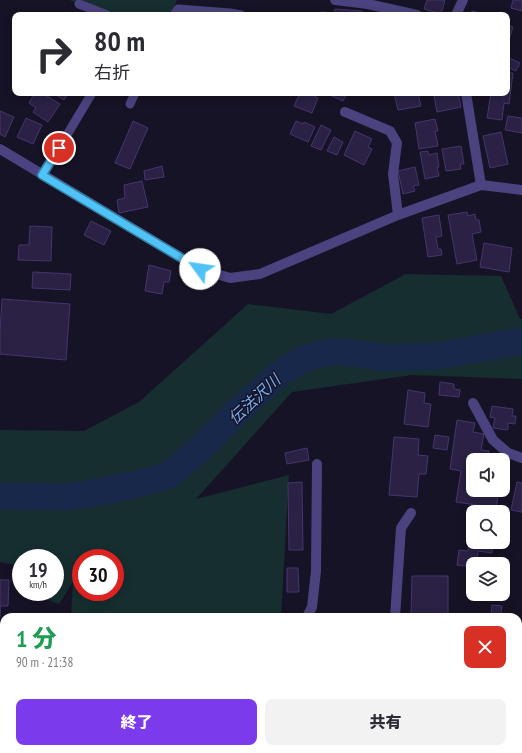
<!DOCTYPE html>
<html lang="ja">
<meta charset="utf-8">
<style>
body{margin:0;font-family:"PT Sans Narrow","Noto Sans JP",sans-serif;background:#f2f2f3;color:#2b2b33;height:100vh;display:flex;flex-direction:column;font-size:15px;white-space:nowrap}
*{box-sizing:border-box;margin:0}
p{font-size:13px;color:#7c7c81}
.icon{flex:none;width:22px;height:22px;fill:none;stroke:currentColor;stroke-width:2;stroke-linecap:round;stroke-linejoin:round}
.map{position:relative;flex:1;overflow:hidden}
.drawer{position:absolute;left:0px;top:613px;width:522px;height:140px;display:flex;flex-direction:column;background:#fff;border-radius:12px 12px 0 0;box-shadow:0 2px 10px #0003}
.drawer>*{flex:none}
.hud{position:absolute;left:12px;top:12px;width:498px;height:84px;border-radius:8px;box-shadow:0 2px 10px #0003;background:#fff;color:#2b2b33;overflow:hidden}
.controls{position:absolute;left:466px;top:453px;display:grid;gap:8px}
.controls a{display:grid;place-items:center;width:44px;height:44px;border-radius:8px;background:#fff;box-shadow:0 2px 10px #0003;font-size:20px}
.speed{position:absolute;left:12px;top:549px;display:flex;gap:8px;font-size:20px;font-weight:700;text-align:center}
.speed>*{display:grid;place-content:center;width:52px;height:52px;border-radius:50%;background:#fff;box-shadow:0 2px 10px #0003;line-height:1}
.speed small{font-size:10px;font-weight:400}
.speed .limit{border:6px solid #d22;background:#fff;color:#111}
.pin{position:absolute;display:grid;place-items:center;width:34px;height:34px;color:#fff;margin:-17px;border:2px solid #fff;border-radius:50%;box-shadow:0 1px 4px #0007}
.me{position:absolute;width:44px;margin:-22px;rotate:301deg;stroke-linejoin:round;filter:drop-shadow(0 0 3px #0008)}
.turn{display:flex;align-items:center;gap:14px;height:84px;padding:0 16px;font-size:18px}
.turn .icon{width:52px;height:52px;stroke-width:2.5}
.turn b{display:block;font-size:28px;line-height:34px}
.round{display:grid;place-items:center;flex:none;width:42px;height:42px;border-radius:8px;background:#f2f2f3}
.head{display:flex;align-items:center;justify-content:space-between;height:68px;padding:0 16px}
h1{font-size:24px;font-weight:800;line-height:30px;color:#1e9e55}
.action{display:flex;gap:8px;margin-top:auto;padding:8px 16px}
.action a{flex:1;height:46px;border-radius:8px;background:#7c3aed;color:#fff;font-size:16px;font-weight:800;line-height:46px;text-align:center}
.action a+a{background:#f2f2f3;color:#2b2b33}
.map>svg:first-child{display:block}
.green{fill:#162e2f;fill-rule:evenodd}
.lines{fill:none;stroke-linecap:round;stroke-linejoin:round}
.river{stroke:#17284a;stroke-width:27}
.building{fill:#2a2144;stroke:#44366e}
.lane{stroke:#4a437f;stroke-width:9}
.street{stroke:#4a437f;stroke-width:10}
.route-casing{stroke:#337fa1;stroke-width:10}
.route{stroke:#4fc3f7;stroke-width:7}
.labels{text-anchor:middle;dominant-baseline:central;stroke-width:3;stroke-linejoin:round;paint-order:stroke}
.water-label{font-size:16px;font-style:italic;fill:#76aeee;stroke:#171326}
</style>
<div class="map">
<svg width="522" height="753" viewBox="0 0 522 753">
<rect width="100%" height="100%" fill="#171326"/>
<path class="green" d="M69 0H177L172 11 157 15H113Z
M406 274 501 276 520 319H522V379L412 375 292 392 196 499 289 475 281 617H71L73 582 59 604 42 598 40 592H55V558H21V566L0 562V430L84 431 139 402 248 304 331 314ZM81 558H115V592H81Z
M65 749H269V753H65Z"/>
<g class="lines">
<path class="river" d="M0 496 59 497 84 495 133 485 167 476 190 458 236 413 282 372 305 358 329 352H344L388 358 437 356 522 341"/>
</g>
<path class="building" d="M427 0H445L441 14 424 9Z
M513 0H522V11L511 8Z
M335 9 362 11V15H321V12L334 13Z
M472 11 486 15H471Z
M507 25 513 27 509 40H507Z
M507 57 520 63 516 71 507 67Z
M507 73H513L509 104 504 103 502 120 487 118 491 93H507Z
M35 93H42L60 104 48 122 33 112 36 108 29 103Z
M53 93H68L64 100Z
M300 93H317L315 97 318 98 312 113 294 106Z
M325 93H347L343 101Z
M394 93H418L421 106 398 110Z
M447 93H458L461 107 437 112 434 96Z
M0 111 14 117 5 137 0 134Z
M508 116 522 118V133L505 130Z
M26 118 42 125 33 144 17 137Z
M435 119 438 131H435L438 146 419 149 415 123Z
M133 121 148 128 130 169 115 163Z
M296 121 303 124 304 122 315 127 308 142 290 134Z
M321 125 331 130 321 150 311 146Z
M355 131 372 139 368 147 372 149 364 165 344 155Z
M501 132 508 164 490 168 483 136Z
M334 137 343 142 337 155 327 151Z
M461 146 464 164H460L461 169 446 171 442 149Z
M428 151 429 155 437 153 439 167H437L439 176 425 179 420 152Z
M162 166 164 177 145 180 144 171Z
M415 167 419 185 413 186 415 191 403 194 398 171Z
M142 181 148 207 119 213 117 200 125 198 124 185Z
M467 212 468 216 475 214 476 220H479L481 232 472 234 477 260 457 264 448 215Z
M439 215 442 236 436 237 438 249H441L442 255 428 257 422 218Z
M91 221 111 231 104 245 84 235Z
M30 226 52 227 51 261 18 260 19 245H29Z
M484 243 512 248 509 272 480 267Z
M149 265 171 271 169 282H164L162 294 145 291Z
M33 272 71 274 70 290 32 288Z
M2 299 70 304 66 360 0 354V331Z
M440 382 454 384V389L460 390 459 397 439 395Z
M408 390 425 393 424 403 431 404 428 427 404 424Z
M492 406 513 409 512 416H516L515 424 508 423V430L493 428 495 418 490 417Z
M457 420 475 423 473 432 484 434 481 450 489 451 487 460H473V490H499L496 508 456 502 461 471 450 469Z
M435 435 449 437 447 450 433 448Z
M394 437 419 439 418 455 428 456 426 474H419L417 497 389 495Z
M307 448 309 460 287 464 285 453Z
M302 482 303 550H289L288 483Z
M517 482 522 483V512L511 510Z
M470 526 473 527V542H493L492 553 478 551 477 564H473V567L457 565 459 550 468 551Z
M287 568H298L299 592H287Z
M412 576H448V615L411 614Z
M0 580H9L8 606H0V617Z
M492 605 502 606 501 613 507 614V617H491Z
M518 722H522V753H421L422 749H518Z
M0 727H4V749H16V753H0Z"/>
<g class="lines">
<path class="lane" d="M79 4 107 15
M174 15 178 9 230 13 241 15
M130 104 135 93
M43 175 92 93"/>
<path class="street" d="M335 0 368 4 417 15
M456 15 463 0
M466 93 481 185
M345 112 390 131 397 143 393 174 398 215
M0 149 200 269 230 278 260 274 398 215 481 185 522 190
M473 403 493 440 508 453 522 458
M307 617 312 607 316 571 317 464
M395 617 401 528 411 513
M281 753V749"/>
</g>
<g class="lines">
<defs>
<path id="route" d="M59 148 42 175 200 269"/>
</defs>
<use href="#route" class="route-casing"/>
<use href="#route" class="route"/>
</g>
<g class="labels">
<g class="water-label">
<text transform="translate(254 399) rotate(-43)">伝法沢川</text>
</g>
</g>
</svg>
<div class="controls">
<a><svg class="icon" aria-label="sound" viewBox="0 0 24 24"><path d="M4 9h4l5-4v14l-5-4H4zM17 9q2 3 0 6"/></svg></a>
<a><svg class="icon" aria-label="search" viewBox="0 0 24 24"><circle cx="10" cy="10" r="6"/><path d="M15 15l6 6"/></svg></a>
<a><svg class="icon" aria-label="layers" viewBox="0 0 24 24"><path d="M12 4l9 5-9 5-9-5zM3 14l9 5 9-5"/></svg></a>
</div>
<div class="speed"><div>19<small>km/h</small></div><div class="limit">30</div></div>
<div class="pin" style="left:59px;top:148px;background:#d93025"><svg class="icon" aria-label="arrive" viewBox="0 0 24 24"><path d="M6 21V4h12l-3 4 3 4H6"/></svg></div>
<svg class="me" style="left:200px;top:269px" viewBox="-20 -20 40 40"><circle r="19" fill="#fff"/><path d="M0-13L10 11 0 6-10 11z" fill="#4fc3f7"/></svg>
<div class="hud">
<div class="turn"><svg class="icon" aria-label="right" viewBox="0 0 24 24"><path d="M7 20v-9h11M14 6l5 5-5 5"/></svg><div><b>80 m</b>右折</div></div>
</div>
<section class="drawer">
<div class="head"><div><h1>1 分</h1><p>90 m · 21:38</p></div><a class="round" style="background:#d93025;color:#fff"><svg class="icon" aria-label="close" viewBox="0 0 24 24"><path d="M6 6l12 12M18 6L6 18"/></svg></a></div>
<div class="action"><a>終了</a><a>共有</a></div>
</section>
</div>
